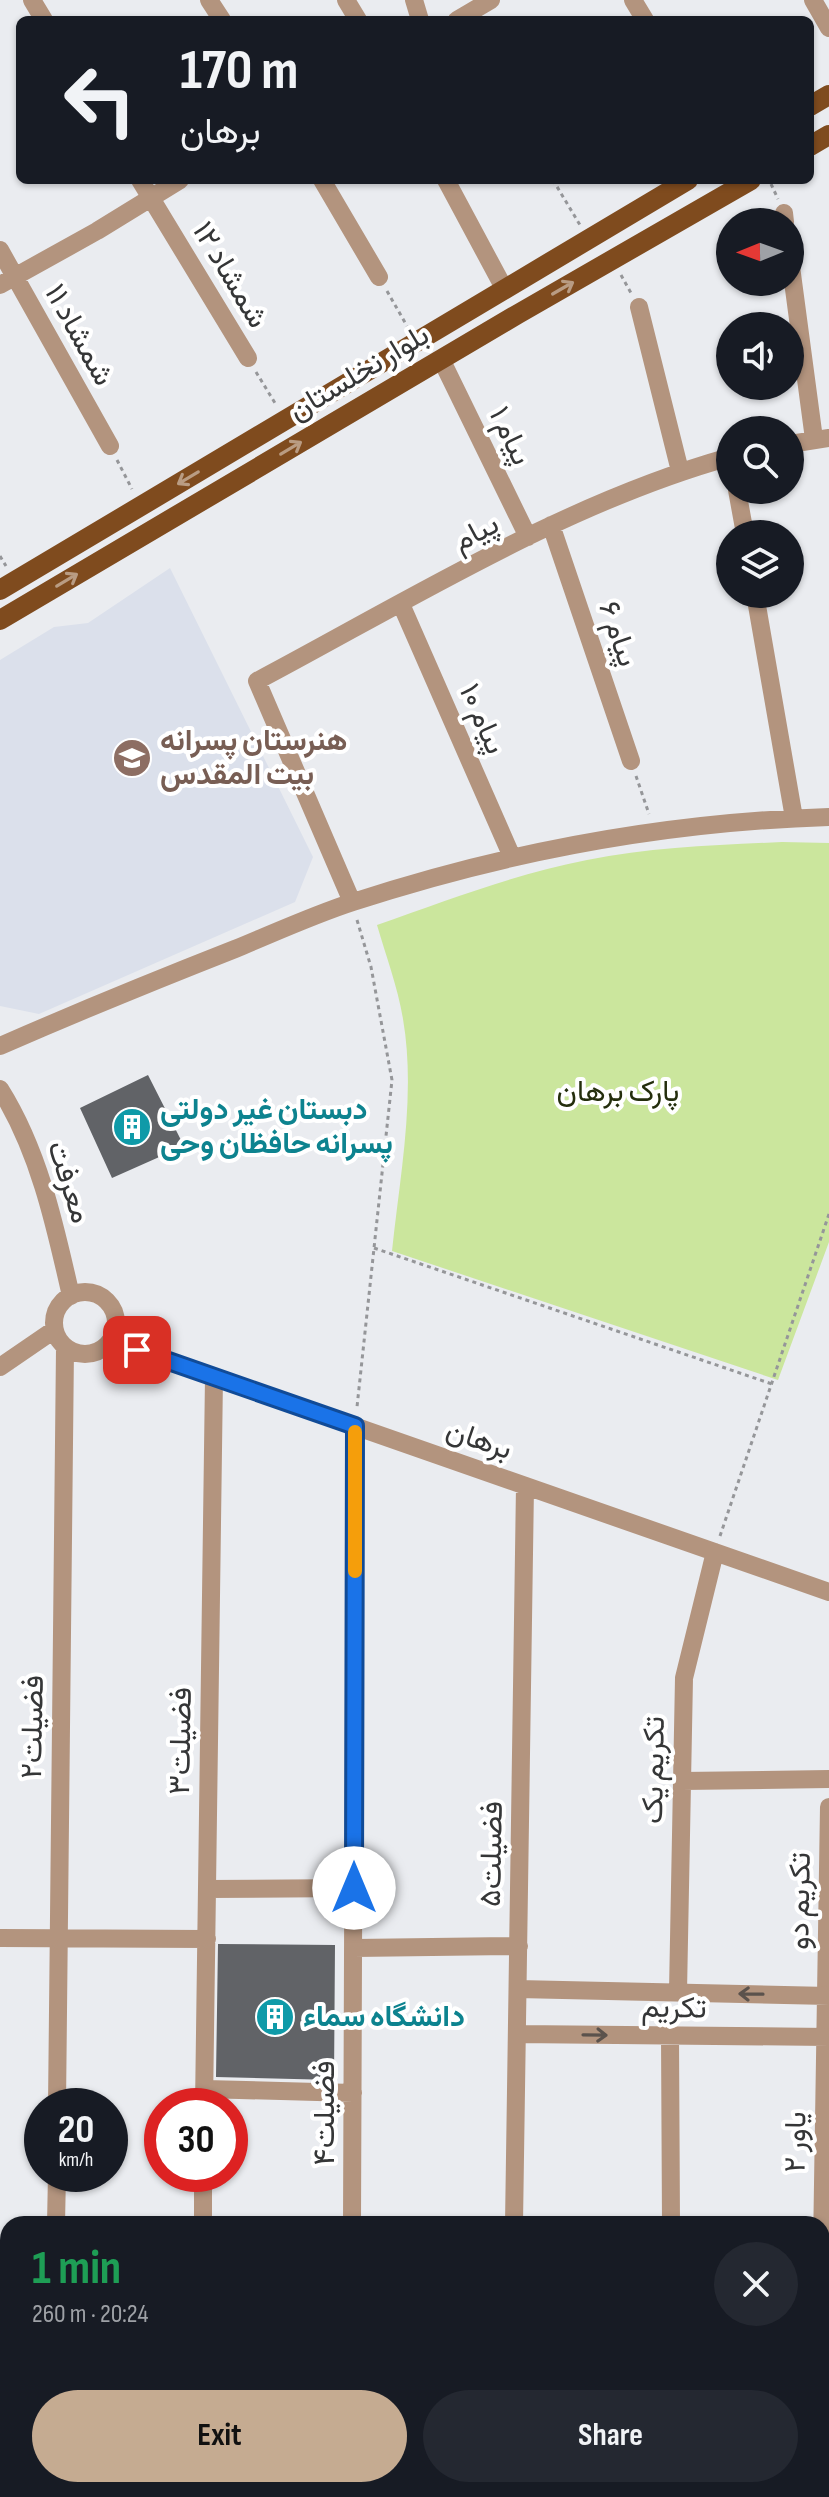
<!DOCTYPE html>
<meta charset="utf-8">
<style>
body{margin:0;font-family:"Sofia Sans Condensed",Vazirmatn,sans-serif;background:#242831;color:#f1f3f6;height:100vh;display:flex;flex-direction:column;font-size:30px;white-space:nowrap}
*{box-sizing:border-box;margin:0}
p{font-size:26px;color:#9ea1a6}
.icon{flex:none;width:44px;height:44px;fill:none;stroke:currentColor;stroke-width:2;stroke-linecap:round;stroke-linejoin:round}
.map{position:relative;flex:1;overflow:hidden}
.details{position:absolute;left:0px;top:2216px;width:830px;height:282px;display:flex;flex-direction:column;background:#171b24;border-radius:24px 24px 0 0;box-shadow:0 2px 6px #0004}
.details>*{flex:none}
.banner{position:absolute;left:16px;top:16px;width:798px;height:168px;border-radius:12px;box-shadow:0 2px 6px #0004;background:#171b24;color:#f1f3f6;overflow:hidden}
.needle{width:52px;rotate:269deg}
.buttons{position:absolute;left:716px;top:208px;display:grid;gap:16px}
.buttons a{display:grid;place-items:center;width:88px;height:88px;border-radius:50%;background:#171b24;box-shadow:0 2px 6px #0004;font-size:40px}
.speed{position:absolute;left:24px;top:2088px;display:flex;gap:16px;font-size:40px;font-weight:700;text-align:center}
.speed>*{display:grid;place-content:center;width:104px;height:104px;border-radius:50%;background:#171b24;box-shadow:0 2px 6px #0004;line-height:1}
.speed small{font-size:20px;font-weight:400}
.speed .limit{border:12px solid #d22;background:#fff;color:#111}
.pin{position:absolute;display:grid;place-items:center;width:68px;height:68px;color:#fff;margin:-34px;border-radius:16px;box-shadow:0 4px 12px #0006}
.me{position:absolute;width:88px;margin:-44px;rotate:0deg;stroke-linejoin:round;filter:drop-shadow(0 0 6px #0008)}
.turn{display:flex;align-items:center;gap:28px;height:168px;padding:0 32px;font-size:36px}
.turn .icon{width:104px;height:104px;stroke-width:2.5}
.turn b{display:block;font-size:56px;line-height:68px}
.round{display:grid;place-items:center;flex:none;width:84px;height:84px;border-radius:42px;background:#242831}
.overview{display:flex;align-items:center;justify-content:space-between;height:136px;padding:0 32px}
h1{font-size:48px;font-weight:700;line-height:60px;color:#1e9e55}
.primary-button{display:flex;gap:16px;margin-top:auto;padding:16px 32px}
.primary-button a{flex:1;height:92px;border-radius:48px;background:#c5ab91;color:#111;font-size:32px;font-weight:700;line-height:92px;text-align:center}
.primary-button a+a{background:#242831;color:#f1f3f6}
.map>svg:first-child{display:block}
.built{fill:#dbe0eb}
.green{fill:#cbe69d}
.building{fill:#616367}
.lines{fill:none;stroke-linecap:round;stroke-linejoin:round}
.path{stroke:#959699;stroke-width:3;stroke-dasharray:4 4;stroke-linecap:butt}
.minor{stroke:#b3947e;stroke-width:18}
.major{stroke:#7f4b1e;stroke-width:20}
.oneway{stroke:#b99c83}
.oneway2{stroke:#5b524c}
.route-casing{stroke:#114b97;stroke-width:20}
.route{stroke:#1a73e8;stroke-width:14}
.slow{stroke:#f59e0b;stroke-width:14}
.labels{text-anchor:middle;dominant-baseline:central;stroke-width:8;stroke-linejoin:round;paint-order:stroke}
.street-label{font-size:30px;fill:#353637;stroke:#fff}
.education-label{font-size:30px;font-weight:bold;fill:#785e54;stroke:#fff;text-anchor:start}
.park-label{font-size:30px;fill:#242e0d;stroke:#fff}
.culture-label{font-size:30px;font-weight:bold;fill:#0d838f;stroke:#fff;text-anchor:start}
</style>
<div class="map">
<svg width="829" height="2497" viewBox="0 0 829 2497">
<rect width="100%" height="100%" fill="#eaecf0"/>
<path class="built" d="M170 568 313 857 295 902 39 1014 0 1006V660L54 627 88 623Z"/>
<path class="green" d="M782 842 829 843V1242L778 1380 392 1251C400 1175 416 1095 403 1019 398 988 386 956 377 925 446 901 515 874 587 860 651 847 717 845 782 842Z"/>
<path class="building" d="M148 1075 184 1146 112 1178 80 1108Z
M218 1944 335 1945 334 2080 216 2077Z"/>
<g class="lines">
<path class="path" d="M553 180 580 225
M771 184 778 199
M621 275 631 293
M387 291 407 326
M256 372 275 403
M117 460 132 489
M0 556 6 566
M636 776 649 814
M357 920 371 967 392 1080 357 1407
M374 1248 772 1384
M720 1536 829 1214"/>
<path class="minor" d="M32 0 44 20
M209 0 222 20
M346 0 358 20
M414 0 420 20
M633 0 645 20
M813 0 829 28
M457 20 491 0
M140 180 248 358
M322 180 379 277
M446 180 505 290
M784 213 785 222
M0 250 110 446
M790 259 814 439
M0 285 97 231 180 180
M639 307 680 471
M441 359 528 537
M790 444 829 438
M737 490 745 534
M551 525 631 761
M755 594 794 818
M401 604 512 857
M352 902 257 681C408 601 565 503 730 457
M0 1046C78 1012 156 980 235 949 274 933 313 915 353 902 506 852 669 822 829 817
M0 1089C39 1151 55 1225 71 1296
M54 1323a31 31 0 1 1 62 0a31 31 0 1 1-62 0Z
M111 1341 829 1592
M0 1367 54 1330
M682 1781 829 1779
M207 1889 354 1888
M0 1938 207 1939
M354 1948 519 1946
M518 1989 829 1996
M678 1992 684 1678 715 1552
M517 2034 829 2037
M670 2036 671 2224
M205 2089 353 2093
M57 2106 65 1348
M204 2106 214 1377
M56 2224 57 2174
M203 2224V2174
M352 2224 355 1426
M514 2224 525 1486
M822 2247 829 1807
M822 2333H829
M0 2390H8
M672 2490V2497
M54 2497V2490
M199 2497V2490
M351 2497V2490
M509 2497 510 2490
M818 2497V2490"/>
<path class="major" d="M810 106 829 95
M810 146 829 135
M0 590 688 180
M0 620 518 314 751 180"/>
</g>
<defs><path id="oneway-shaft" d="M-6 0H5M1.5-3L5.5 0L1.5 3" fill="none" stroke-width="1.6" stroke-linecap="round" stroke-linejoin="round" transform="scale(2)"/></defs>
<g class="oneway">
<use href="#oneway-shaft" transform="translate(563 288) rotate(-30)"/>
<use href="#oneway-shaft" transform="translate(291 448) rotate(-31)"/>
<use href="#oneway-shaft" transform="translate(188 478) rotate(149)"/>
<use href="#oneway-shaft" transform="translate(67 580) rotate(-31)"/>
</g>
<g class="oneway2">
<use href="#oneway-shaft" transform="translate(751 1994) rotate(-179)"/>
<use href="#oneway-shaft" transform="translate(595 2035) rotate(1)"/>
</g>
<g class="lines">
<defs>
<path id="route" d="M137 1350 355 1426 354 1888"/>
</defs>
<use href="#route" class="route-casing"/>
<use href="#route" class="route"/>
<path class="slow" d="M355 1571V1432"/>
</g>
<defs>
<symbol id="school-disc" viewBox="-11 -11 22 22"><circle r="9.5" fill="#8d6e63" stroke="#fff"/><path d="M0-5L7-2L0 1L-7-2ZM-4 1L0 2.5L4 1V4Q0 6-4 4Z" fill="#fff"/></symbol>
<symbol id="building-disc" viewBox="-11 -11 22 22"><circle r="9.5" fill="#0f9aa8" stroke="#fff"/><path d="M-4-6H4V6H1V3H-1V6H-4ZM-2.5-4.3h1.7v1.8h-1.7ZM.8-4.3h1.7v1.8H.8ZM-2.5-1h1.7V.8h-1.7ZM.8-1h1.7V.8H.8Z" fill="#fff"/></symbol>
</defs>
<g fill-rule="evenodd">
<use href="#school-disc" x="110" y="736" width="44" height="44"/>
<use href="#building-disc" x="110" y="1105" width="44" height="44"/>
<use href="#building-disc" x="253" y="1995" width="44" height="44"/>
</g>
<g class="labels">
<g class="street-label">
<text transform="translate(230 275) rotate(59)">شمشاد ۱۲</text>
<text transform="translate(79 335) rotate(61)">شمشاد ۱۱</text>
<text transform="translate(359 373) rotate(-31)">بلوار نخلستان</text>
<text transform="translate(510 436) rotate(64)">پیام ۱</text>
<text transform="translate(476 533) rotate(-28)">پیام</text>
<text transform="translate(618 634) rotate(71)">پیام ۶</text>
<text transform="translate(482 719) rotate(66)">پیام ۱۰</text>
<text transform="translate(69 1182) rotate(72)">معرفت</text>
<text transform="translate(479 1440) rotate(19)">برهان</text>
<text transform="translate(33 1727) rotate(-89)">فضیلت۲</text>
<text transform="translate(181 1741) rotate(-89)">فضیلت۳</text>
<text transform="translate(654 1770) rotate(-89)">تکریم یک</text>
<text transform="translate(492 1854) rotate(-89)">فضیلت۵</text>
<text transform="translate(800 1901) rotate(-89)">تکریم دو</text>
<text transform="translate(674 2008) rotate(1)">تکریم</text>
<text transform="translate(325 2113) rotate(-90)">فضیلت۴</text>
<text transform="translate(796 2142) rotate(-89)">یاور ۲</text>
</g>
<g class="education-label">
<text x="160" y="741">هنرستان پسرانه<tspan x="160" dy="34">بیت المقدس</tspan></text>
</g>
<g class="park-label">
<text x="618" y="1092">پارک برهان</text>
</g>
<g class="culture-label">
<text x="160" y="1110">دبستان غیر دولتی<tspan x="160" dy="34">پسرانه حافظان وحی</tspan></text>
<text x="303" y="2017">دانشگاه سماء</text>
</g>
</g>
</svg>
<div class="buttons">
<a><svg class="needle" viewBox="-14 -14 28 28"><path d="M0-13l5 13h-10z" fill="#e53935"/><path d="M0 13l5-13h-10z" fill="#9ea1a6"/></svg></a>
<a><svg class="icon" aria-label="sound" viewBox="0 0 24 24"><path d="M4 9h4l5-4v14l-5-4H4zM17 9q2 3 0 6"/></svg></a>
<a><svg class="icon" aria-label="search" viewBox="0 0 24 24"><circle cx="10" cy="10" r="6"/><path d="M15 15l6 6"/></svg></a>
<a><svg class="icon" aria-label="layers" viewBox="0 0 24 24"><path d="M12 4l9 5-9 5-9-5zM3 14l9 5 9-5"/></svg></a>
</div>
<div class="speed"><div>20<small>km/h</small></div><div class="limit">30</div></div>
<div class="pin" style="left:137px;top:1350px;background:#d93025"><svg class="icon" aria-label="arrive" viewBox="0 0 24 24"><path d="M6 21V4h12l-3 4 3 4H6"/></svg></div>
<svg class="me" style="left:354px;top:1888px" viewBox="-20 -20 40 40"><circle r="19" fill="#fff"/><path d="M0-13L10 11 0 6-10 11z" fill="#1a73e8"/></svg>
<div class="banner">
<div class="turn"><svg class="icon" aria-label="left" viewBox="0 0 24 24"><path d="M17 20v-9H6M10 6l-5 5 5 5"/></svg><div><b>170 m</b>برهان</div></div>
</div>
<section class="details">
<div class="overview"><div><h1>1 min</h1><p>260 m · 20:24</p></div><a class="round"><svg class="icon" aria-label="close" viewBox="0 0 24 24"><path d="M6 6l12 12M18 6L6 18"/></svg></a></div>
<div class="primary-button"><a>Exit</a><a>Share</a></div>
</section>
</div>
